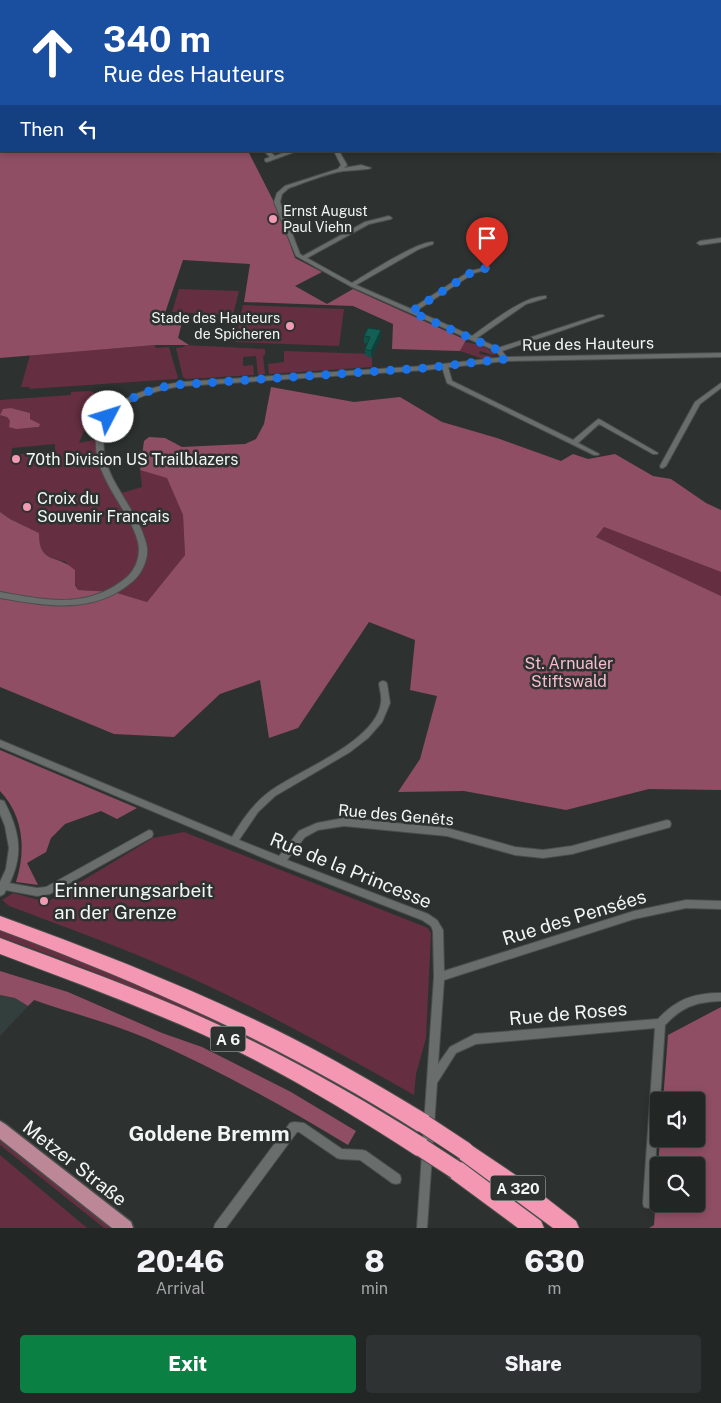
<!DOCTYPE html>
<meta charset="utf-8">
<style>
body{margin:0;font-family:"Public Sans",sans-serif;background:#2e3232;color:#f1f3f6;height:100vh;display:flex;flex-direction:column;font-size:19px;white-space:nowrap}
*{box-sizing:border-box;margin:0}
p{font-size:16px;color:#a2a5a7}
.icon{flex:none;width:28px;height:28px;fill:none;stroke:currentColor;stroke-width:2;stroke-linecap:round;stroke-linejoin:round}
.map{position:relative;height:1228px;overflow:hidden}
.details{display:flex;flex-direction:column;background:#222625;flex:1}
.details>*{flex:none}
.guide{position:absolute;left:0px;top:0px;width:721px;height:152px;box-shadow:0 2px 8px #0003,0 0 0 1px #3f4342;background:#1a4fa0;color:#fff;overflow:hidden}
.controls{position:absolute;left:650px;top:1092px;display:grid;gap:10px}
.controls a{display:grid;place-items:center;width:55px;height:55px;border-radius:5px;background:#222625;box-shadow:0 2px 8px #0003,0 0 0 1px #3f4342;font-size:25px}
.pin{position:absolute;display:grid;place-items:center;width:42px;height:42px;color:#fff;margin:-51px -21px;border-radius:50% 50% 50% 0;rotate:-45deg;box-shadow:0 0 5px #0007}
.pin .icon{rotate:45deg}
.me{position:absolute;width:55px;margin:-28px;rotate:50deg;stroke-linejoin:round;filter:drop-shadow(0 0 4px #0008)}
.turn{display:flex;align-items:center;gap:18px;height:105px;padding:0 20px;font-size:22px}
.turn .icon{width:65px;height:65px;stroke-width:2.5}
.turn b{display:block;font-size:35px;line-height:42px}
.then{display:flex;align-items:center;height:48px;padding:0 20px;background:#0003;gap:10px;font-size:19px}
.eta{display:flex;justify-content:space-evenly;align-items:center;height:85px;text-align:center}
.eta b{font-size:30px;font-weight:800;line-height:35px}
.primary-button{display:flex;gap:10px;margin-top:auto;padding:10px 20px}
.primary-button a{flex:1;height:58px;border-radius:5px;background:#0b8043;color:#fff;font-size:20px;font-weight:800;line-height:58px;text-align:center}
.primary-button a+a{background:#2e3232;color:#f1f3f6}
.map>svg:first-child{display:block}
.built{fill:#333f3d}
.green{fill:#652f41;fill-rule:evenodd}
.forest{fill:#8f4e63;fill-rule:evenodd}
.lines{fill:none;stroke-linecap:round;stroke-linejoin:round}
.stream{stroke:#167d6f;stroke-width:1}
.minor-casing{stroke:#4a4f4e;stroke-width:2}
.tertiary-casing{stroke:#4a4f4e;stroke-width:2}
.primary-casing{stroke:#4a4f4e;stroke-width:3}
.motorway-casing{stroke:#4a4f4e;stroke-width:2}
.minor{fill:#696e6d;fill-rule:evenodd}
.tertiary{fill:#696e6d;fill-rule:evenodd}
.primary{fill:#bc8797;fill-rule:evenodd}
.motorway{fill:#f397b3;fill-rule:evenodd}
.motorway-bridge-casing{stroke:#4a4f4e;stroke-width:20;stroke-linecap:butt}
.motorway-bridge{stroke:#f397b3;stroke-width:18}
.wall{fill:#105248}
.shaded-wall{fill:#0d423b}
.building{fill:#135f54;stroke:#0d423b}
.route{stroke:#1a73e8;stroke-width:9;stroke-dasharray:0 16.2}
.poi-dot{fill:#f09ab4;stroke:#2d3231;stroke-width:2}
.labels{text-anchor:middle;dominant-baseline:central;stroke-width:5;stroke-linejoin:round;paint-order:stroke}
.far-poi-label{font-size:14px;fill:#f2f6f5;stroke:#2d3231;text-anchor:start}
.shield{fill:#2d3231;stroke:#b7bbba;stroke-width:1}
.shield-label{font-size:15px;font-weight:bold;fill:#f2f6f5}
.street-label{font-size:16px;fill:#f2f6f5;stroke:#2d3231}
.poi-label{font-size:16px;fill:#f2f6f5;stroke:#2d3231;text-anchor:start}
.park-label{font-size:16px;fill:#f9bcce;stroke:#2d3231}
.near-street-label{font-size:19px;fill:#f2f6f5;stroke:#2d3231}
.near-poi-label{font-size:19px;fill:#f2f6f5;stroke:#2d3231;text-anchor:start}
.near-neighbourhood-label{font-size:21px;font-weight:bold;fill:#f2f6f5;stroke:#2d3231}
</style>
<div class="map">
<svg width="721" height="1228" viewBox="0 0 721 1228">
<rect width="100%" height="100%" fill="#2d3231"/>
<path class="built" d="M0 995 15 998 28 1006 0 1036Z"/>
<path class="green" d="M179 289 239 291 233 315 172 312Z
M243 305 344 309 339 346 235 342Z
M465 342 479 345 498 354 493 355 480 351 479 354 495 357 484 359 460 351Z
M155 345 156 348 169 347 178 378 176 379 29 389 30 387H21L30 355Z
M185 345 265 349V355L263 356 265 374 258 375 256 356 243 357V366L253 365 254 375 186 379 183 377 176 348 184 347Z
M284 351 372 354V367L269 374 268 364 284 362Z
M90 391 98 394 105 403 88 421 79 443 98 439 118 494 142 487 140 470 167 477 183 515 185 555 147 602 114 592 78 590 66 562C46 556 39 556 39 533L10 519 0 512V400L71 395V392ZM11 408 30 413V419L40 424 39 427C28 429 13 427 7 417ZM55 444V451L11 455 12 448Z
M604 527 721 572V596L596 537Z
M184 832 428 928 431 933 426 1038 416 1074 414 1095C336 1051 258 1007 175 971 121 947 65 927 9 906L2 900 13 893 47 902 153 838Z
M0 930 147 986 193 1008 351 1087 345 1089C234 1030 119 978 0 937Z
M0 1141 111 1228H104L0 1145Z
M0 1155 87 1228H0Z"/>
<path class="forest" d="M0 0 139 1H1V151H248L276 206 295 258 322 272 295 286 327 304 353 289 466 340 460 351 392 349 393 324 353 306 244 302 250 264 183 260 165 313 184 315 178 338 189 345H155L0 358Z
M241 0H518L519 1H241Z
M271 387 354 402 400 397 442 422 497 438 561 461 573 454 588 459 615 454 653 476 671 479 706 503 721 510V572L604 527 596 537 721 596V790L649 789 566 810 464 791 398 792 420 759 437 696 410 690 415 640 369 622 298 728 269 738 260 680 220 694 174 737 114 734 0 687V512L10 519 39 533C39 565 56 553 75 570V585L78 590 114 592 147 602 185 555 183 515 167 478 140 470 144 441 149 437 165 438 182 447 245 444 256 439 264 424Z
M11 408 30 413V419L40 424 39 427 16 429 9 427 10 421 7 417 0 415 3 409Z
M0 750 137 808 117 819 101 811 65 824 51 838 46 852 27 863 38 885 16 882C26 851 24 816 0 791Z
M0 971 68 992 162 1033 202 1047 291 1092 356 1131 348 1145C282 1105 216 1069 146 1038 110 1023 71 1013 34 1000L28 1006 15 998 0 995Z
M721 1007V1228H649L654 1225 660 1139H696V1101H663L668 1035ZM659 1166H696V1204H659Z"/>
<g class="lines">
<path class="stream" d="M434 0 438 1"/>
<defs>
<path id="minor" d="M720 40H721V42H720Z
M720 81H721V83H720Z
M720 102H721V106H720Z
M720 149H721V151H719Z
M264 151H269L275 156 289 151H297L267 162 265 161V159L270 157Z
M334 151H339L347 165 344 168 361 165 371 168C366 170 350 170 343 171 325 174 306 182 289 188L282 194 280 202 300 254 303 256 365 222 389 216 392 218 391 219 369 224 307 258 352 283C369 273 416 242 433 242V244L419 249 356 285 411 309 470 271 489 267V269L474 273 416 311 472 336C491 323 523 296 546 296V298L526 304 477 338 498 348 599 315H603L604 316 502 351 508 359 505 361 503 360 496 351 350 286 296 256 274 202 277 193 285 186 338 169 341 165Z
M721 238V242L700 245 697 243 700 241Z
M445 365 448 367 452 381 573 440 597 420 599 419 658 453 657 454H653L599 424 578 443 599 454 598 455H594L447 383 442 367Z
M721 383V388L700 404 666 466 663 468H661L660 466 695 402Z
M383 681 386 682 387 684 390 703 382 722 368 738 350 752 275 796 258 812 239 840 279 856 299 831 317 823 344 818 447 828 515 847 543 850 572 846 667 820 670 821 671 824 670 827 667 828 572 854 543 858 515 855 447 836 344 826 318 830 305 837 287 860 428 914 437 920 443 930 444 971 634 911 686 900 721 901V909L686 908 634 919 444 980 438 1064 450 1047 475 1034 658 1019C677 999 694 993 721 993V1001C696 1002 683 1006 665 1025L660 1101H659L653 1203 652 1207 648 1208 644 1207 643 1203 655 1028 476 1044 456 1053 437 1083 427 1228H417L434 977 433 931 431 926 422 920 278 864 0 747V740L232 837C242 820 253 804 269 792 297 771 376 742 381 703 382 697 380 690 379 684L380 682Z
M149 830 152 831 153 834 152 837 50 894 37 896 0 889V883L3 882 37 888 46 887Z
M294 1122 304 1123 342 1149 362 1150 366 1151 400 1175 401 1179 400 1183 396 1184 392 1183 360 1160 341 1159 337 1158 299 1132H297L226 1228H214L215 1224 290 1123Z"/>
<path id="tertiary" d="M721 353V357L505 361 425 370 182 386C129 394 83 419 113 479 124 500 140 520 146 543 150 556 143 572 133 581 94 615 48 606 0 598V592C46 600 88 610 127 577 136 569 141 555 138 542 132 519 115 500 105 478 74 415 128 390 182 382L425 366 505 357Z
M0 800 4 801C22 836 24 859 4 894L0 896V882L6 869 9 848 5 826 0 814Z"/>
<path id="primary" d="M0 1121 5 1124 131 1222 133 1228H112L0 1139Z"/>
<path id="motorway" d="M0 916C94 950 186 986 276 1030 329 1056 380 1086 431 1117L433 1124 431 1131 424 1133 417 1131C283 1046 149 986 0 930Z
M0 938C74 966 148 992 219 1025 292 1059 361 1098 429 1141L432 1148 429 1155 422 1158 415 1155C347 1111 278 1069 204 1035 137 1005 69 980 0 954Z
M465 1141 523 1180 576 1221 579 1228H553L458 1158 455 1151 458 1144Z
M456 1160 463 1163 541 1221 544 1228H518L449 1177 446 1170 449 1163Z"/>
</defs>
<use href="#minor" class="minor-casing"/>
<use href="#tertiary" class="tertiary-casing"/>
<use href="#primary" class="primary-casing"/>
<use href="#motorway" class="motorway-casing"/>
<use href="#minor" class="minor"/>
<use href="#tertiary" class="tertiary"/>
<use href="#primary" class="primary"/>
<use href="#motorway" class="motorway"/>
<defs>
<path id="motorway-bridge" d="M424 1124 465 1151
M422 1148 456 1170"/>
</defs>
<use href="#motorway-bridge" class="motorway-bridge-casing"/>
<use href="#motorway-bridge" class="motorway-bridge"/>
</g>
<path class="wall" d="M364 336H381L371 358 365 355V349L368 344 364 343Z"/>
<path class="shaded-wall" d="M381 330V336L371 358V351Z"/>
<path class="building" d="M368 328 381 330 371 351 365 349 370 337 364 336Z"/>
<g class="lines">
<path class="route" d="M108 417C126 398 149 389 174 385L425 368 505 359 498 350 411 312 472 272 487 268"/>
</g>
<g class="poi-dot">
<circle cx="273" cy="219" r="5"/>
<circle cx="290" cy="326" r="5"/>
<circle cx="16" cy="459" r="5"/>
<circle cx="27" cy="507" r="5"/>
<circle cx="44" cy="901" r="5"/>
</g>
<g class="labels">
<g class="far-poi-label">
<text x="283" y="211">Ernst August<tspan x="283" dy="16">Paul Viehn</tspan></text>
<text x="280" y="318" text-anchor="end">Stade des Hauteurs<tspan x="280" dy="16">de Spicheren</tspan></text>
</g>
<g class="shield">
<rect x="210.5" y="1026.5" width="35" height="25" rx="4"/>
<rect x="490.5" y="1175.5" width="55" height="25" rx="4"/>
</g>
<g class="shield-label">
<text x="228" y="1039">A 6</text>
<text x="518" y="1188">A 320</text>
</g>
<g class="street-label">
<text transform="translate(588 344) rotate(-1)">Rue des Hauteurs</text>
<text transform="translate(396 815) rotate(5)">Rue des Genêts</text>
</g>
<g class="poi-label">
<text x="26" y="459">70th Division US Trailblazers</text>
<text x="37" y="498">Croix du<tspan x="37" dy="18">Souvenir Français</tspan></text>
</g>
<g class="park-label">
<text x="569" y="663">St. Arnualer<tspan x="569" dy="18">Stiftswald</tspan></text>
</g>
<g class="near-street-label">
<text transform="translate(351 870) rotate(22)">Rue de la Princesse</text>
<text transform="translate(574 917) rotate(-17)">Rue des Pensées</text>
<text transform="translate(568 1013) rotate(-5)">Rue de Roses</text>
<text transform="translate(75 1163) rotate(38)">Metzer Straße</text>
</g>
<g class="near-poi-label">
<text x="54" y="890">Erinnerungsarbeit<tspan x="54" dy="22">an der Grenze</tspan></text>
</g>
<g class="near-neighbourhood-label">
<text x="209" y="1133">Goldene Bremm</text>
</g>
</g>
</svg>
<div class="controls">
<a><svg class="icon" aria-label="sound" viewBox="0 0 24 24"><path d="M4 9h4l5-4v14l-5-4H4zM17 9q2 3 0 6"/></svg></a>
<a><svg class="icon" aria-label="search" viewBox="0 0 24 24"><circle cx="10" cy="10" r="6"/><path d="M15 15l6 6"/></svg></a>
</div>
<div class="pin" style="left:487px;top:268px;background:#d93025"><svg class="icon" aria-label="arrive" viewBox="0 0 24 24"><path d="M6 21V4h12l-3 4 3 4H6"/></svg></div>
<svg class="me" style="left:108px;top:417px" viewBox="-20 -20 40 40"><circle r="19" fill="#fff"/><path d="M0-13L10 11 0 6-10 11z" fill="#1a73e8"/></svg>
<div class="guide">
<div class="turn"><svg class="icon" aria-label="ahead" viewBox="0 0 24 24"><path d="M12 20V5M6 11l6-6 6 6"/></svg><div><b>340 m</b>Rue des Hauteurs</div></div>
<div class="then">Then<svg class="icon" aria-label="left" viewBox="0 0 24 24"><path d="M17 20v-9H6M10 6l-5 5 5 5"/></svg></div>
</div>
</div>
<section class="details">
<div class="eta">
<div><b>20:46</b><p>Arrival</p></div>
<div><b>8</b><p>min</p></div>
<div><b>630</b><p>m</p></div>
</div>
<div class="primary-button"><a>Exit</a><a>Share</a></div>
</section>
